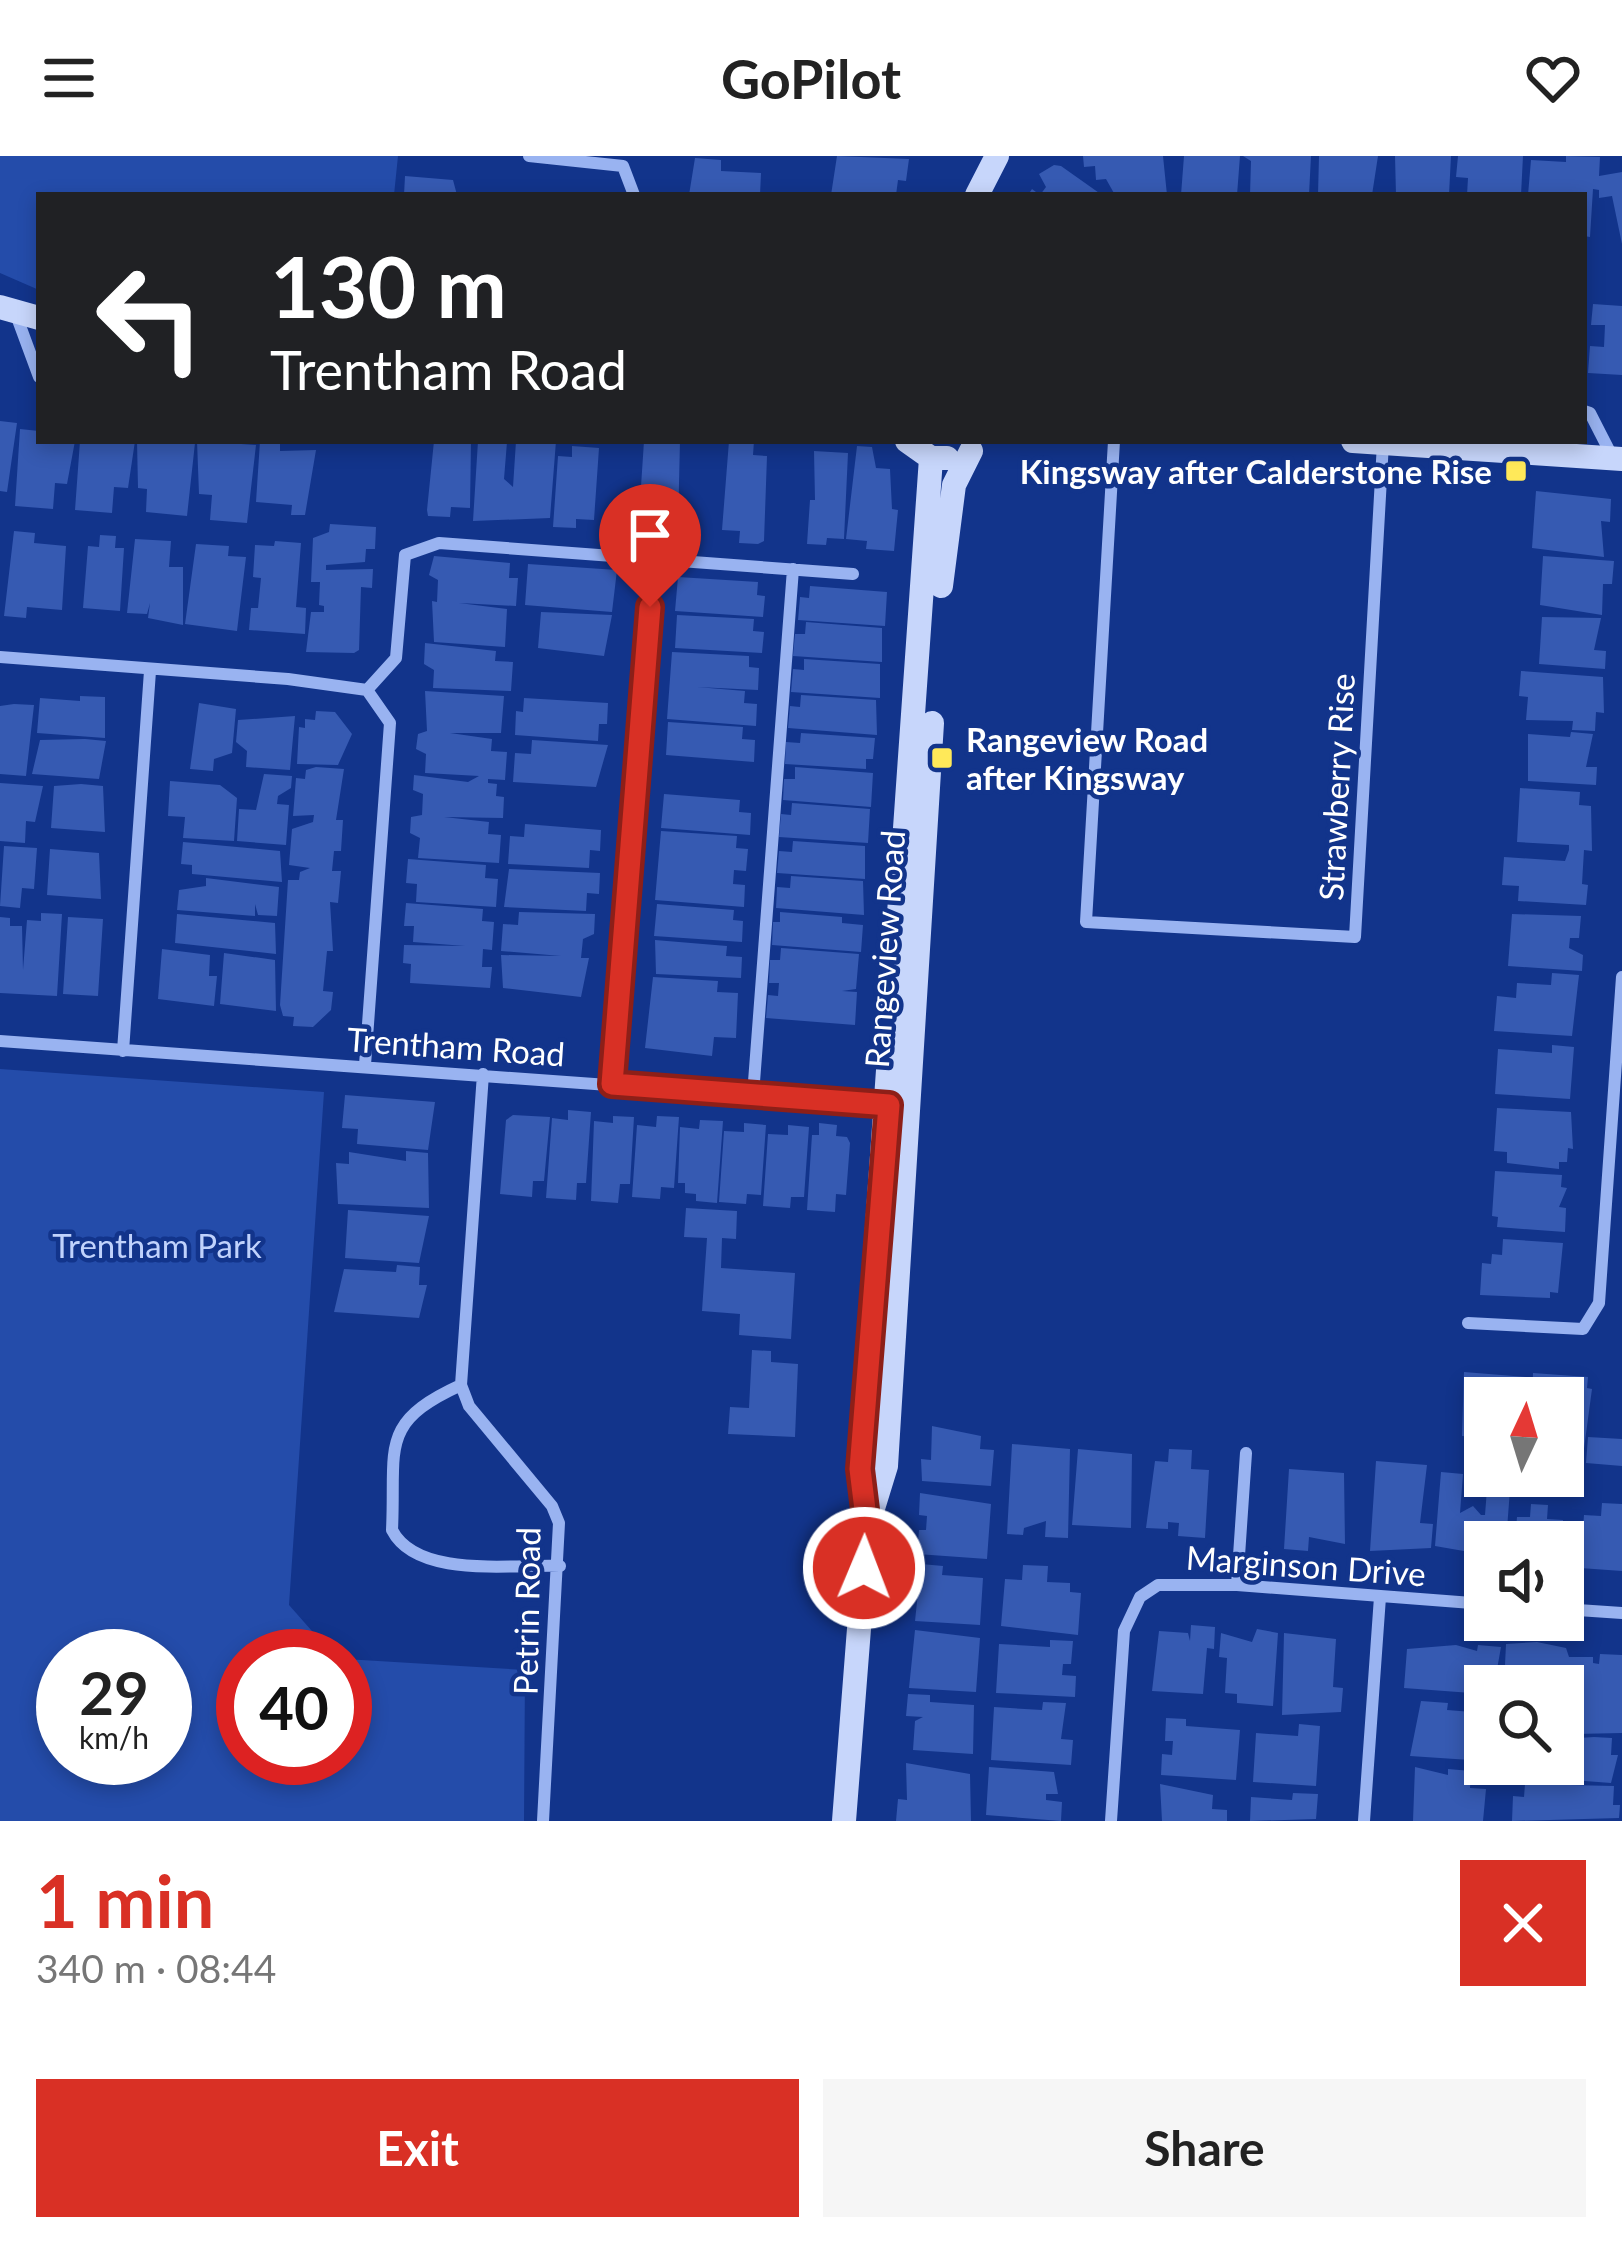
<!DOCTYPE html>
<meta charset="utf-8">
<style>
body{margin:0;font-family:Lato,sans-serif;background:#f6f6f6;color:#222;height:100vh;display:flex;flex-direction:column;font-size:45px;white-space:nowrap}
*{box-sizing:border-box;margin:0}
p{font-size:39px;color:#767676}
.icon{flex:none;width:66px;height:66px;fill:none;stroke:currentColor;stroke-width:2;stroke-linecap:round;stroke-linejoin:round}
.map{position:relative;height:1665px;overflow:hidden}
.details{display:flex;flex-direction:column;background:#fff;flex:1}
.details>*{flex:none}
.hud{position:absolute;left:36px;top:36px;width:1551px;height:252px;border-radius:0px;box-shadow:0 6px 18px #0003;background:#202124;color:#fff;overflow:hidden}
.needle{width:78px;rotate:4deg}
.tools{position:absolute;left:1464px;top:1221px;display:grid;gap:24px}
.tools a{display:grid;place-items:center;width:120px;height:120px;border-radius:0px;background:#fff;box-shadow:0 6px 18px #0003;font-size:60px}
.speed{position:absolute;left:36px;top:1473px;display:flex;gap:24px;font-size:60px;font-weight:700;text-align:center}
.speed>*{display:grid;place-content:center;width:156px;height:156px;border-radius:50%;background:#fff;box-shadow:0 6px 18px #0003;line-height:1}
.speed small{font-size:30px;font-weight:400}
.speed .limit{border:18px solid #d22;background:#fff;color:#111}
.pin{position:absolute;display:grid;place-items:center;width:102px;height:102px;color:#fff;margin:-123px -51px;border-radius:50% 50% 50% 0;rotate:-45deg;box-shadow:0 0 12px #0007}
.pin .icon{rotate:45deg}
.me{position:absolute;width:132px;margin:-66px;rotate:1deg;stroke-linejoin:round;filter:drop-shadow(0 0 9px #0008)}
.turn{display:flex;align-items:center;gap:42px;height:252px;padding:0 36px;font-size:54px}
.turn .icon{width:156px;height:156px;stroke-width:2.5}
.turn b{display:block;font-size:84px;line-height:102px}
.round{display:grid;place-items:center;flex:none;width:126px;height:126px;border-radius:0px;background:#f6f6f6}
.head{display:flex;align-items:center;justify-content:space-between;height:204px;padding:0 36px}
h1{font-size:72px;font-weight:700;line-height:90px;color:#d93025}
.action{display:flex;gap:24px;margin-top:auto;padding:24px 36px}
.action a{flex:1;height:138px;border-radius:0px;background:#d93025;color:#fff;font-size:48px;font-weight:700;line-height:138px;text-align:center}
.action a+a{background:#f6f6f6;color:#222}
header{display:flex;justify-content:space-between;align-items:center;height:156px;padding:0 36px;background:#fff;font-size:54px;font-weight:700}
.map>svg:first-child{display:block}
.green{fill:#244caa;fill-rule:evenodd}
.building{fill:#365ab2}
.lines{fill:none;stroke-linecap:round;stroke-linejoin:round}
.street{stroke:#99b3f1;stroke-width:12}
.secondary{stroke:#c7d6fb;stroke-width:24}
.route-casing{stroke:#8d1f18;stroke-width:30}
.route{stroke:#d93025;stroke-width:21}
.poi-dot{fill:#ffe959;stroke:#12348b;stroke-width:4.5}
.labels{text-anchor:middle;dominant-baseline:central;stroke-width:9;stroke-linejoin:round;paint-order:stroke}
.poi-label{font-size:33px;font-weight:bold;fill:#fff;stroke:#12348b;text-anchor:end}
.street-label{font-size:33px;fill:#fff;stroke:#12348b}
.park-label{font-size:33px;fill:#c0d2fc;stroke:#12348b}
</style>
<header><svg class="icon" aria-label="menu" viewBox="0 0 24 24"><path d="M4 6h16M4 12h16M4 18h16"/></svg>GoPilot<svg class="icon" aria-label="heart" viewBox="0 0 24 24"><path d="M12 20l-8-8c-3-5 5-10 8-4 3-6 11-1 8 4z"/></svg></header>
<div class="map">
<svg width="1622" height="1665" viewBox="0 0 1622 1665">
<rect width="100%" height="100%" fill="#12348b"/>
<path class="green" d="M0 0H398L394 39H39V134L0 117Z
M0 913 324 936 289 1449 334 1500H243V1602H345V1503L525 1514 524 1665H0ZM63 1500H165V1602H63Z"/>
<path class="building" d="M837 0 909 3 906 25 898 24 896 39H831Z
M1083 0H1163L1167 39H1115L1106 23 1096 24 1095 10 1084 11Z
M1184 0H1240L1237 39H1181Z
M1243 0H1311L1309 39H1250L1251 5Z
M1319 0H1378L1372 39H1318Z
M1395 0H1451L1449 39H1396Z
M1458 0H1523L1521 39H1467L1468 22 1456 21Z
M1566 0 1600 1 1599 20 1622 16V88L1612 40 1599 42V34L1593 33 1590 81 1584 80V39H1528L1531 4 1566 6Z
M695 2 721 4V15L761 17 760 39H689Z
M1054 9 1061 10 1102 39H1028L1032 33 1040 39 1046 31 1039 18Z
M405 20 453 24 457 39H404Z
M1593 148 1622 150V219L1588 217 1590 190 1604 191 1605 169H1591Z
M0 265 17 267 7 336 0 335Z
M20 273 39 275V285H75L67 328 55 327 53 353 15 350Z
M80 285H135L128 332 114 331 112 357 75 354Z
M137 285 195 287 187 360 146 356 147 333 138 332Z
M197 285 256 289 247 367 210 364 212 339 199 338Z
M260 285 280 287V295L316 294 305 359H291L292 349 256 346Z
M434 285H471L470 352 451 351 450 361 428 360 427 354Z
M478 285 507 286 504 323 513 331 516 285H556L550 362 473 365Z
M644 285H680L678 370 659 369V377L638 376Z
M729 285H754L753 299 767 300 764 385 758 388 739 387 740 375 722 374Z
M572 290 599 292 594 364 576 363V372L553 371 558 300 572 301Z
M857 290 872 291 876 312 890 313 892 353 898 354 894 395 866 393 867 385 846 383Z
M814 295 848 297 844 383 827 382 826 389 807 388 810 344H815Z
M1536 335 1611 343 1610 366 1601 365 1604 401 1532 392Z
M330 368 376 371 375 393H366L365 406 326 409V414L373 413 372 432 361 431 359 494 354 497 306 496 311 456H324V450L319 449 320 426H311L313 382 329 376Z
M14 375 35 377 34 387 66 390 62 454 27 451 26 462 4 460Z
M100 379 116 380 115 392H124L120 455 83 452 88 390 99 391Z
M135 383 171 385 169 411H183V469L148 462 150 447 147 458 127 457Z
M275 385 301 387 296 451 306 452 305 478 249 474 251 452H258L261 422 253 421 255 389 274 390Z
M196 388 229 390 228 400 246 401 237 475 185 468Z
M434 400 510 407 509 422H518L516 450 459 447 507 453 505 491 434 486 432 445 437 446 438 424 429 419Z
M1543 400 1614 405 1612 428H1603L1602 459 1540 449Z
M528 408 617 414 612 456 525 449Z
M678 421 758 426 757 439 765 440 763 461 675 455Z
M810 430 887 436 885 470 798 464 800 441 809 442Z
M541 456 612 459 604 500 538 492Z
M677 459 754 463 753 475 764 476 762 497 675 492Z
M1542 461 1601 462 1594 494 1606 495 1605 513 1539 508Z
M806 466 882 472V506L793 500 795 478H805Z
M425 487 496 495 495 505 513 506 511 535 433 532 434 514 424 508Z
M672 496 749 500V511L759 512 758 534 697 531 745 535 744 547 757 548 756 570 667 563Z
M804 503 880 508V542L791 536 793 513 804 514Z
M1521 515 1603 521 1604 557 1596 556 1595 575 1572 574 1573 565 1526 564 1528 541 1519 540Z
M425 535 504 540 501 577H450L492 583 491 595 507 596 505 624 488 623V627L497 628 496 640 504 641 503 662 444 661 489 666 488 678 501 679 499 707 418 702 420 682 410 677 411 661 422 659 423 638 413 634 414 619 468 626 479 620 425 617 426 598 416 593 418 578 427 575Z
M801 539 876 544 877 579 788 572 790 550 800 551Z
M80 540 105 541V582L37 577 40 542 80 545Z
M524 542 608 547 607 568H599L598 585 515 579 516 555 523 556Z
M199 547 236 553 232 597 214 603 213 615 190 613Z
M14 548 34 549 26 620 0 618V550Z
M316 555 335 556 352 578 338 609 297 608 299 571 305 572V563L315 564Z
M295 560 290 614 246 611 247 595 236 586 238 564Z
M668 566 743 571 742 583 755 584 754 606 666 599Z
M1571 576 1593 578 1586 611H1597L1596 629 1528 625V578L1570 581Z
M801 577 875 582 873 603H866V613L785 608 786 586 800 587Z
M85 583 106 585 99 623 32 618 40 584Z
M532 584 608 589 596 631 513 626 515 597 531 598Z
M316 611 344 613 336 664H343L341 695H334L332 715H341L338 747 330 746 333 795H327L323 835 333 836 331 854 313 871 293 870 294 861 283 860 280 849 288 724H299L300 716 310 712 289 709 292 673 313 666 314 659 293 660 296 622 305 623 306 614Z
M795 611 873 617 871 651 783 644 784 623H795Z
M264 618 292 620 291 632 278 640 277 648 289 649 286 689 237 685 239 653 256 654Z
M170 625 220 629 237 642 234 685 183 682 185 661 168 660Z
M0 627 43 630 35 666 26 665 25 687 0 685Z
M81 628 103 630 105 676 51 672 54 630Z
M1520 632 1580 636 1579 649 1591 650 1592 695 1584 694 1582 728 1588 729 1586 749 1518 745 1519 730 1502 729 1504 701 1565 705 1569 694V689L1517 686Z
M664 638 740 644 739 656 751 657 750 679 661 672Z
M792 647 870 653 868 687 779 681 781 658 791 659Z
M525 668 601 674 600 695 590 694 589 712 508 708 510 680 524 681Z
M661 675 737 680 736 692 748 693 746 715 734 714 733 728 745 729 744 751 655 744Z
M793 685 865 690V723L777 717 779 695 792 696Z
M183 686 280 695 282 726 192 718V709L181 708Z
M4 690 37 692 34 733 22 732 20 752 0 750Z
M50 693 99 697 101 743 47 739Z
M408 703 486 709 485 722 498 723 496 751 416 746 417 728 406 727Z
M509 713 600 717 599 738 587 737 586 755 504 751Z
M791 720 863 725 864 759 776 752 777 731 790 732Z
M206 722 279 731 277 760 258 759 255 748V760L177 754 179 734 206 730Z
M406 747 483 753 482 765 494 766 492 794 483 793 482 811H492L490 832 410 827 411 808 403 807 404 789 465 790 413 786 414 770H404Z
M657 748 734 754 733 764 743 765 742 786 654 780Z
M519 756 595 758 594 778 583 783 581 802H589L581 841 503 832 501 799 561 800 501 795 503 768 518 769Z
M780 756 842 761V767L863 769 861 796 772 789 773 766H780Z
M41 757 62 758 57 840 0 837V761L10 762V770H22L23 814 27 764 41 765Z
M177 758 275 767 276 798 175 787Z
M1512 758 1581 760 1579 782H1570L1569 792 1583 799 1582 815 1508 810Z
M68 761 103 763 98 840 63 838Z
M655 784 727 790 726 800 742 801 741 822 656 818Z
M781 792 859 798 856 833 842 835 857 836 855 869 766 862 768 839 778 840 779 827H769L770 804H780Z
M162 793 210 799 209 820H217L214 850 158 843Z
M224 797 275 804 276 855 220 848Z
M1552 817 1579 819 1572 880 1494 875 1497 840 1516 842 1517 827 1551 829Z
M653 821 718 825 717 836 738 837 736 882 714 881 712 900 645 892Z
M1552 889 1574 891 1570 943 1495 938 1498 893 1552 897Z
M345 939 435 946 428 994 357 988 358 973 342 972Z
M1497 952 1571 956 1573 993 1568 992 1567 1006H1559V1013L1507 1007V996L1494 995Z
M568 954 591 956 586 1027H577L576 1044 546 1042 552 962 568 964Z
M513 959 550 961 544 1025H533L532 1041 500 1038 506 964Z
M613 960 634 961 630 1028H620L618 1047 591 1045 594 965 613 967Z
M657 960 679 961 674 1032 661 1031 660 1043 632 1041 637 969 656 971Z
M700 964 723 965 717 1047 696 1045V1038L685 1037V1027H678L680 971 699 973Z
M744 967 766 969 761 1039 747 1038 746 1048 719 1046 724 975 744 976Z
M819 967 837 969 836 980 847 981 850 987 846 1039 836 1038 835 1056 807 1054 812 979H819Z
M788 969 809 971 804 1041H791L790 1052 763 1050 768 978 788 979Z
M406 995 428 997 429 1052 338 1048 336 1007 349 1008V996L406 1005Z
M1495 1015 1562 1019 1561 1031 1567 1032 1559 1051 1566 1052 1565 1076 1497 1071 1498 1061 1492 1060Z
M686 1052 737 1055 736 1083 722 1082 721 1112 795 1117 791 1183 739 1179 740 1158 702 1155 707 1082 684 1081Z
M348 1054 429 1060 419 1107 345 1102Z
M1503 1083 1563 1087 1558 1137 1550 1136V1142L1480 1139 1482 1107 1491 1108 1492 1098 1502 1099Z
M397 1109 420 1111 419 1129H427L419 1162 334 1156 344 1113 396 1116Z
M752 1194 771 1195V1206L798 1208 795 1281 728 1278 730 1251 749 1252Z
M1464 1216 1526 1221 1525 1242H1485V1282L1462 1280Z
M1533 1217 1588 1221 1587 1232 1592 1233 1583 1300 1563 1298V1242H1532Z
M932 1270 981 1280 980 1293 994 1294 991 1330 922 1325 921 1303 931 1304Z
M1588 1281 1622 1283V1310L1586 1307Z
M1012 1288 1070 1293 1068 1382 1045 1381 1046 1365 1024 1372 1023 1379 1007 1378Z
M1078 1293 1132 1298 1131 1372 1072 1369Z
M1169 1293 1192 1294 1191 1313 1209 1314 1205 1382 1178 1380 1179 1367 1168 1366V1373L1146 1372 1155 1305 1168 1306Z
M1376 1305 1427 1309 1420 1367 1433 1368 1431 1392 1370 1395Z
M1289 1313 1344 1317 1345 1388 1309 1381 1308 1395 1284 1393Z
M1441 1316 1463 1318 1460 1357 1473 1350 1481 1359H1485L1488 1320 1511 1321 1506 1386H1485L1481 1398 1435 1390Z
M920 1337 991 1348 987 1403 917 1398 919 1374H926L927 1360 919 1359Z
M1602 1347 1622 1348V1415L1580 1412 1584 1359 1601 1360Z
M1531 1348 1548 1349 1547 1363 1563 1364 1562 1386H1515L1517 1361H1530Z
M921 1408 943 1410 942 1419 983 1422 980 1469 915 1465Z
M1023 1409 1048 1410 1047 1426 1070 1427V1436L1081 1437 1078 1479 1001 1470 1005 1423 1022 1424Z
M1191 1469 1215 1471 1214 1493 1207 1492 1203 1538 1152 1535 1159 1475 1188 1477 1190 1485Z
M1257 1473 1278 1477 1273 1550 1237 1547V1538L1225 1537 1227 1502 1219 1501 1221 1477 1252 1486Z
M915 1474 980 1482 976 1536 909 1532Z
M1284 1477 1336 1483 1333 1531 1343 1532 1341 1556 1282 1559Z
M1050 1484 1073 1485 1071 1508H1063L1062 1519 1076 1520 1075 1541 996 1537 999 1488 1050 1491Z
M1537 1486 1566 1492 1569 1501H1593V1507L1599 1508 1600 1498 1622 1499V1577L1575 1578 1577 1514 1564 1516 1563 1530H1504L1506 1488Z
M1456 1489 1477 1495 1478 1489 1501 1491 1494 1530H1485V1538L1404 1532 1407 1493Z
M908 1538 930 1539V1546L974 1549 973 1598 913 1594 915 1565 923 1561 906 1560Z
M1421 1545 1448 1547 1447 1554 1485 1557V1605L1410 1600Z
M1043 1546 1066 1547 1061 1583 1073 1584 1071 1609 991 1604 994 1551 1042 1554Z
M1166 1562 1186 1563V1570L1240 1574 1236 1624 1161 1619 1162 1598 1172 1599 1173 1585H1165Z
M1299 1568 1320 1570 1316 1630 1253 1626 1256 1577 1298 1580Z
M1594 1581 1612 1582 1611 1599H1618L1611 1627 1519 1620 1520 1608H1563V1583Z
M906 1607 970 1618 971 1665H896L898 1643 907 1644Z
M989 1611 1054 1616 1058 1638H1046V1644L1062 1646 1061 1665 986 1659Z
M1415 1611 1448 1619V1613L1471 1615 1470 1632 1486 1633 1483 1665H1413Z
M1160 1628 1213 1639 1212 1653 1227 1654V1665H1162Z
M1525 1628 1614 1630 1613 1649H1620L1619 1662 1512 1665 1513 1640 1524 1641Z
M1293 1637 1318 1638 1316 1663 1250 1665 1251 1641 1292 1644Z"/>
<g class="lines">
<path class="street" d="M529 0 623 10
M623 10 634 39
M15 156 39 221
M1584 255 1590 257 1613 302
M1114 285 1086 766 1355 781 1383 287
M0 501 288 523 367 534 390 567 365 909
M367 534 396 502 405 399 439 387 853 418
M0 885 884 949
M123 895 150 515
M483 918 461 1229 469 1250 552 1350 559 1367 543 1665
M612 928 654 403
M753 939 793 413
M1468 1167 1583 1173 1599 1147 1622 821
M461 1229C378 1267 396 1291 392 1374 417 1423 513 1408 560 1410
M1237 1429 1246 1297
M1563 1453 1622 1457
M1111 1665 1124 1475 1140 1441 1158 1429H1237L1485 1448
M1364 1665 1380 1441"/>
<path class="secondary" d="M977 39 997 0
M0 151 39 162
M907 285 931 302H947
M1353 285 1622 303
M941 430 954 329 971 295
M870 1362 886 1310 932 567
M844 1665 867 1370 860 1313 931 302"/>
</g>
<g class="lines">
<defs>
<path id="route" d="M650 451 612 928 889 949 860 1313 867 1370 864 1412"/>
</defs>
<use href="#route" class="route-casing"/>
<use href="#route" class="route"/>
</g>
<g class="poi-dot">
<rect x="1504" y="303" width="24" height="24" rx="6"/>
<rect x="930" y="590" width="24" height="24" rx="6"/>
</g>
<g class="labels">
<g class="poi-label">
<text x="1492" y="315">Kingsway after Calderstone Rise</text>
<text x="966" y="583" text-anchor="start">Rangeview Road<tspan x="966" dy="38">after Kingsway</tspan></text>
</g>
<g class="street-label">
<text transform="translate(1336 631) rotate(-87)">Strawberry Rise</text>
<text transform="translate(884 793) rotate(-86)">Rangeview Road</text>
<text transform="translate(456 890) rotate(4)">Trentham Road</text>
<text transform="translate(1306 1409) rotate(4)">Marginson Drive</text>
<text transform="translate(526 1455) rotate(-89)">Petrin Road</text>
</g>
<g class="park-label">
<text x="157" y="1089">Trentham Park</text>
</g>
</g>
</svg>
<div class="tools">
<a><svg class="needle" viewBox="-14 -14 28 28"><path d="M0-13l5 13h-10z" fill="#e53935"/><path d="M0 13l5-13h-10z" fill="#767676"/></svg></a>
<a><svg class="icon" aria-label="sound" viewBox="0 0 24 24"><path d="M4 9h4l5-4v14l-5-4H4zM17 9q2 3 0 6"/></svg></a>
<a><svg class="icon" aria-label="search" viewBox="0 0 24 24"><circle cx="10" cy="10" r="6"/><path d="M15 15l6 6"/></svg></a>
</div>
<div class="speed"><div>29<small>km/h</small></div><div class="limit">40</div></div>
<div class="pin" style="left:650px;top:451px;background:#d93025"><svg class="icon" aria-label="arrive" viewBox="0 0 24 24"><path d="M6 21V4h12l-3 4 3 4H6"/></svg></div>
<svg class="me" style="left:864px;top:1412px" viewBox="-20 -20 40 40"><circle r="17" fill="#d93025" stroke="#fff" stroke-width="3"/><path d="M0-11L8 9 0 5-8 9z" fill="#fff"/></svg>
<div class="hud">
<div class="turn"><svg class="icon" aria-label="left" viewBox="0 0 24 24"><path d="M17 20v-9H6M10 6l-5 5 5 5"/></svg><div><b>130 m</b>Trentham Road</div></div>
</div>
</div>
<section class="details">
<div class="head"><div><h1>1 min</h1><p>340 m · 08:44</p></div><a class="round" style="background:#d93025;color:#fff"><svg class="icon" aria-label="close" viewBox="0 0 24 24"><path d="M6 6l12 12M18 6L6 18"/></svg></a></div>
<div class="action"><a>Exit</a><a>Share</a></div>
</section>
